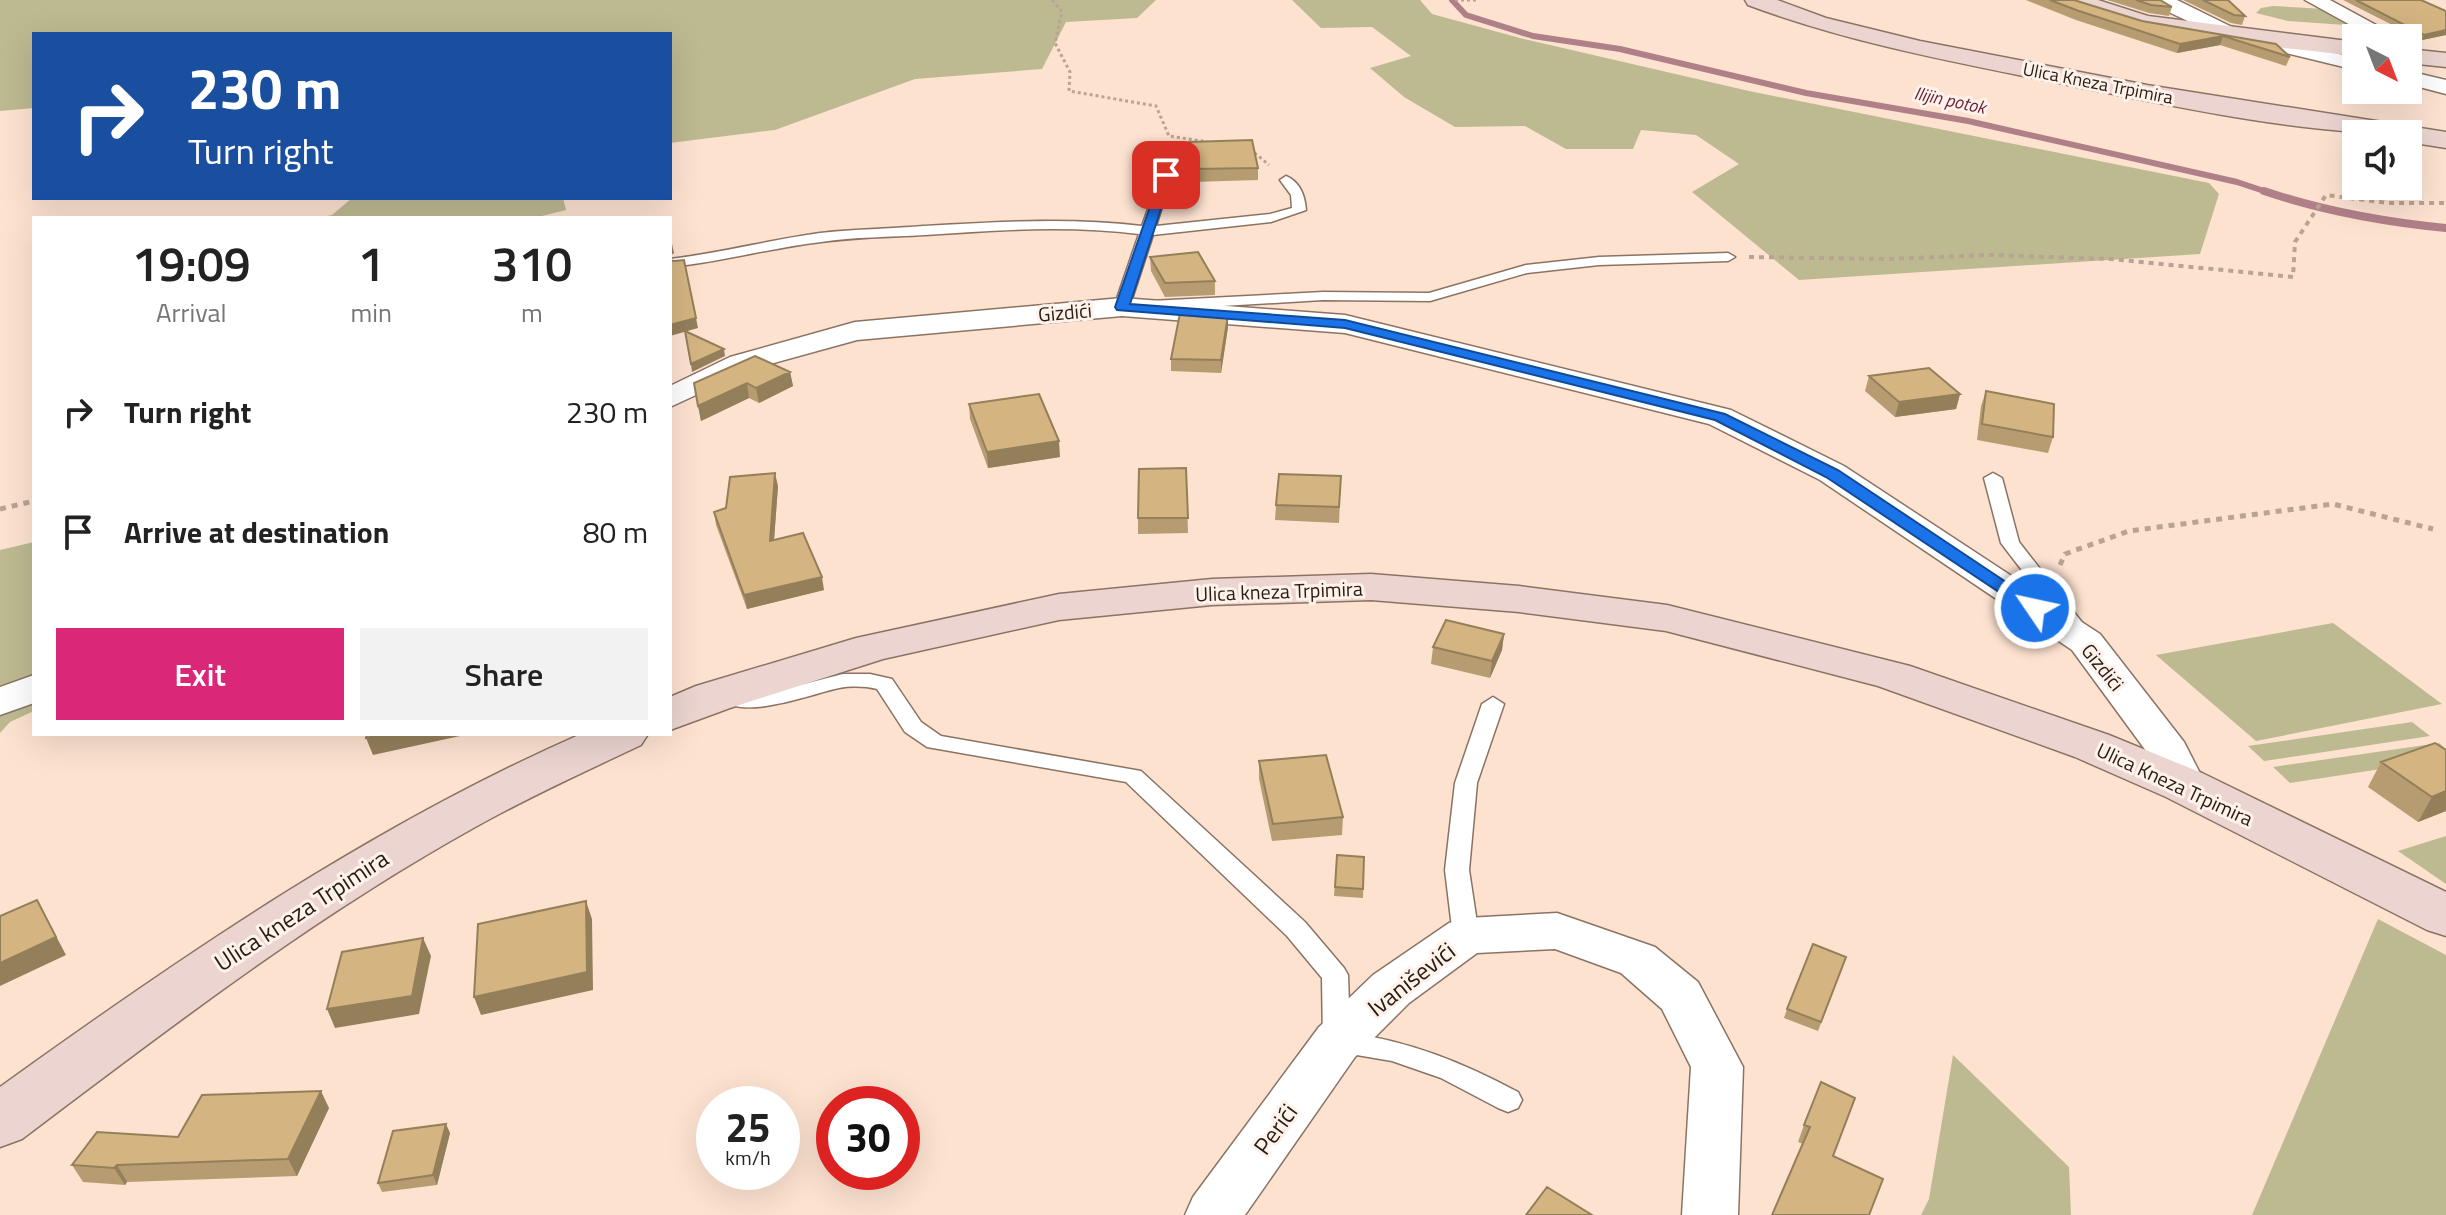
<!DOCTYPE html>
<meta charset="utf-8">
<style>
body{margin:0;font-family:"Titillium Web",sans-serif;background:#f2f2f2;color:#222;height:100vh;display:flex;flex-direction:column;font-size:30px;white-space:nowrap}
*{box-sizing:border-box;margin:0}
p{font-size:26px;color:#767676}
.icon{flex:none;width:44px;height:44px;fill:none;stroke:currentColor;stroke-width:2;stroke-linecap:round;stroke-linejoin:round}
.map{position:relative;flex:1;overflow:hidden}
.details{position:absolute;left:32px;top:216px;width:640px;height:520px;display:flex;flex-direction:column;background:#fff;border-radius:0px;box-shadow:0 8px 32px #0002}
.details>*{flex:none}
.top-card{position:absolute;left:32px;top:32px;width:640px;height:168px;border-radius:0px;box-shadow:0 8px 32px #0002;background:#1a4fa0;color:#fff;overflow:hidden}
.needle{width:52px;rotate:138deg}
.fabs{position:absolute;left:2342px;top:24px;display:grid;gap:16px}
.fabs a{display:grid;place-items:center;width:80px;height:80px;border-radius:0px;background:#fff;box-shadow:0 8px 32px #0002;font-size:40px}
.speed{position:absolute;left:696px;top:1086px;display:flex;gap:16px;font-size:40px;font-weight:700;text-align:center}
.speed>*{display:grid;place-content:center;width:104px;height:104px;border-radius:50%;background:#fff;box-shadow:0 8px 32px #0002;line-height:1}
.speed small{font-size:20px;font-weight:400}
.speed .limit{border:12px solid #d22;background:#fff;color:#111}
.pin{position:absolute;display:grid;place-items:center;width:68px;height:68px;color:#fff;margin:-34px;border-radius:16px;box-shadow:0 4px 12px #0006}
.me{position:absolute;width:88px;margin:-44px;rotate:304deg;stroke-linejoin:round;filter:drop-shadow(0 0 6px #0008)}
.turn{display:flex;align-items:center;gap:28px;height:168px;padding:0 24px;font-size:36px}
.turn .icon{width:104px;height:104px;stroke-width:2.5}
.turn b{display:block;font-size:56px;line-height:68px}
.eta{display:flex;justify-content:space-evenly;align-items:center;height:136px;text-align:center}
.eta b{font-size:48px;font-weight:600;line-height:56px}
.primary-button{display:flex;gap:16px;margin-top:auto;padding:16px 24px}
.primary-button a{flex:1;height:92px;border-radius:0px;background:#db2777;color:#fff;font-size:32px;font-weight:600;line-height:92px;text-align:center}
.primary-button a+a{background:#f2f2f2;color:#222}
ul{padding:0;list-style:none}
li{display:flex;align-items:center;gap:24px;height:120px;padding:0 24px}
li div{flex:1}
li b{display:block;font-size:30px}
li em{font-style:normal}
.map>svg:first-child{display:block}
.green{fill:#bdba91}
.lines{fill:none;stroke-linecap:round;stroke-linejoin:round}
.stream-far1{stroke:#b08088;stroke-width:6}
.stream{stroke:#b08088;stroke-width:8}
.lane-casing{stroke:#8b7364;stroke-width:3}
.street-casing{stroke:#8b7364;stroke-width:3}
.secondary-casing{stroke:#8b7364;stroke-width:3}
.path-far2{stroke:#b8a394;stroke-width:3;stroke-dasharray:3 3;stroke-linecap:butt}
.path-far1{stroke:#b8a394;stroke-width:4;stroke-dasharray:5 5;stroke-linecap:butt}
.path{stroke:#b8a394;stroke-width:5;stroke-dasharray:6 6;stroke-linecap:butt}
.lane{fill:#fff;fill-rule:evenodd}
.street{fill:#fff;fill-rule:evenodd}
.secondary{fill:#ecd5d1;fill-rule:evenodd}
.wall{fill:#b69c70}
.shaded-wall{fill:#947f5b}
.building{fill:#d4b582;stroke:#947f5b;stroke-width:2}
.route{fill:#1a73e8;stroke:#114b97;stroke-width:2}
.labels{text-anchor:middle;dominant-baseline:central;stroke-width:6;stroke-linejoin:round;paint-order:stroke}
.far-street-label{font-size:18px;fill:#261d16;stroke:#fef2eb}
.far-water-label{font-size:18px;font-style:italic;fill:#661c34;stroke:#fef2eb}
.street-label{font-size:20px;fill:#261d16;stroke:#fef2eb}
.near-street-label{font-size:24px;fill:#261d16;stroke:#fef2eb}
</style>
<div class="map">
<svg width="2446" height="1215" viewBox="0 0 2446 1215">
<rect width="100%" height="100%" fill="#fde2d0"/>
<path class="green" d="M0 0H1156L1137 18 1066 22 1042 69 915 79 775 130 670 143V34H34V108L0 111Z
M1292 0H1420L1432 14 1520 38 1749 91 2209 183 2219 194 2200 254 1799 280 1692 192 1739 164 1696 135 1641 130 1633 149H1566L1525 126 1455 127 1404 97 1370 68 1411 56 1372 27 1321 28Z
M2273 6 2325 9 2360 26 2288 21 2256 13 2261 8Z
M352 198H563L566 210 534 218H316L332 215Z
M34 542V711L10 722 0 733V550Z
M2333 623 2442 704 2256 741 2156 655Z
M2412 722 2430 736 2264 761 2248 746Z
M2439 743 2446 749V759L2290 783 2273 767Z
M2446 836V884L2398 851Z
M2378 919 2446 955V1215H2252Z
M1953 1055 2069 1167 2071 1215H1921L1929 1199Z"/>
<g class="lines">
<path class="stream-far1" d="M1452 0 1466 15 1533 36 1620 49 1806 93 1968 121 2237 182 2270 193"/>
<path class="stream" d="M2264 191C2323 211 2384 222 2446 228"/>
<defs>
<path id="lane" d="M1166 171 1172 175 1156 226 1270 214 1292 208 1291 195 1280 180 1286 176C1300 182 1305 196 1306 210L1271 222 1153 235 1131 302 1323 292 1429 293 1526 265 1599 257 1728 253 1735 257 1728 261 1599 265 1527 273 1430 301 1323 300 1122 312 1114 307 1139 234C1068 225 997 230 925 235 890 237 855 237 821 242 770 248 721 262 670 267V259C721 253 769 240 820 233 854 229 889 229 923 226 996 222 1069 217 1142 226L1160 175Z
M1993 473 2002 478 2019 542 2084 625 2087 629 2084 633H2070L2001 543 1984 478Z
M843 674H870L892 679 921 722 941 736 1141 771 1305 922 1344 968 1348 975 1350 1033C1412 1042 1463 1063 1518 1092L1522 1100 1518 1108 1508 1112 1498 1108 1441 1078 1392 1061 1327 1050 1323 1042 1322 978 1287 936 1126 782 927 747 905 732 877 689C864 686 851 686 839 688 814 693 740 722 722 698L733 691 773 692Z
M1493 697 1504 704 1477 783 1469 870 1479 936 1475 943 1466 945 1457 943 1453 936 1445 870 1455 783 1482 704Z"/>
<path id="street" d="M2157 0H2177L2238 30 2356 58V70L2224 38 2160 8Z
M2305 0H2330L2400 38H2374Z
M2408 71 2446 80V94L2408 84Z
M1122 298 1345 315 1731 410 1844 466 2100 634 2184 742 2206 785 2199 795 2184 800 2169 795 2149 755 2072 650 1820 480 1709 424 1345 333 1122 316 857 340 752 369 670 407V386L730 357 855 322Z
M34 675V703L0 715V687Z
M1557 913 1655 947 1698 982 1743 1067 1738 1215H1682L1691 1067 1662 1009 1621 973 1555 949 1477 953 1409 1003 1355 1057 1245 1215H1185L1193 1197 1319 1027 1373 975 1449 923 1466 918Z"/>
<path id="secondary" d="M1745 0H1777L1826 18 1920 41 2147 85 2446 132V148L2408 142V134C2303 134 2182 108 2078 87 1966 64 1855 45 1748 5Z
M2068 0H2098L2148 16 2356 42V56C2261 44 2160 41 2071 5Z
M2408 49 2446 53V67L2408 63Z
M1371 574 1519 586 1667 605 1910 666 2109 735 2202 773 2446 892V936L2427 930 2166 797 2075 757 1878 686 1666 631 1519 612 1371 600 1212 605 1059 620 883 659 730 708 670 730V697L696 686 856 638 1059 594 1212 579Z
M581 734H648L641 745C586 771 531 796 477 826 316 915 169 1028 22 1139L0 1147V1087C185 954 372 826 581 734Z"/>
</defs>
<use href="#lane" class="lane-casing"/>
<use href="#street" class="street-casing"/>
<use href="#secondary" class="secondary-casing"/>
<path class="path-far2" d="M1052 0 1062 12 1055 43 1070 72 1069 91 1156 106 1169 136 1208 142
M1455 0H1479
M1250 149 1269 165"/>
<path class="path-far1" d="M1749 257 1888 259 1988 255 2111 259 2293 277 2295 242 2326 195 2388 203H2446"/>
<path class="path" d="M0 509 34 501
M2060 565 2065 554 2129 531 2333 504 2433 529"/>
<use href="#lane" class="lane"/>
<use href="#street" class="street"/>
<use href="#secondary" class="secondary"/>
</g>
<path class="wall" d="M2026 0H2074L2142 21 2276 44 2290 57 2286 66 2220 45 2177 53 2076 20Z
M2107 0H2160L2172 7 2169 16 2149 13Z
M2183 0H2228L2245 16 2242 25 2231 23Z
M2343 0H2421L2446 11V35L2422 40Z
M1189 142 1258 168V180L1192 182Z
M1150 257 1215 281V295L1165 297 1151 271Z
M1228 327 1221 373 1171 371V359Z
M790 372 793 386 759 403 749 398 701 421 694 383Z
M1869 376 1960 394 1956 409 1895 417 1865 391Z
M1986 391 2053 437 2048 453 1977 440 1981 406Z
M969 404 1060 457 988 468 970 419Z
M1186 468 1188 533 1138 534V518Z
M1341 476 1339 523 1275 520 1276 505Z
M778 486 774 540 824 590 747 609 716 525 714 512 726 508Z
M1504 634 1502 650 1490 678 1431 664 1433 647Z
M2435 743 2446 811 2418 822 2368 787 2381 762Z
M1259 761 1343 817 1342 835 1272 841 1259 779Z
M1337 855 1364 857 1363 898 1334 896Z
M1846 957 1818 1031 1784 1018 1787 1009Z
M329 1108 297 1176 127 1182 125 1185 83 1182 72 1165 178 1137Z
M1849 1115 1833 1156 1798 1142 1804 1125Z
M450 1133 437 1185 382 1192 378 1183Z"/>
<path class="shaded-wall" d="M2446 30V35L2422 40 2424 35Z
M2223 36 2220 45 2177 53 2180 44Z
M672 244 674 253 670 256V245Z
M1228 315V327L1221 373V360Z
M696 318 698 328 670 336V325Z
M724 349 725 356 692 372 691 364Z
M790 372 793 386 759 403 756 388Z
M747 383 749 398 701 421 698 406Z
M1960 394 1956 409 1895 417 1899 402Z
M1059 441 1060 457 988 468 987 452Z
M775 473 778 486 773 554 770 541Z
M822 577 824 590 747 609 744 595Z
M1504 634 1502 650 1490 678 1492 661Z
M385 734H460V736L373 755 366 738Z
M2446 791V811L2418 822 2432 797Z
M37 900 66 955 0 986V963Z
M586 901 592 919 593 990 481 1015 474 997Z
M423 938 431 956 419 1014 335 1028 327 1009Z
M321 1091 329 1108 297 1176 288 1159Z
M446 1124 450 1133 437 1185 433 1175Z
M117 1165 127 1182 125 1185 114 1168Z"/>
<path class="building" d="M2050 0H2074L2142 21 2276 44 2290 57 2223 36 2180 44 2079 11Z
M2136 0H2160L2172 7 2151 5Z
M2203 0H2228L2245 16 2234 15Z
M2356 0H2421L2446 11V30L2424 35Z
M1252 140 1258 168 1192 169 1189 142Z
M1198 252 1215 281 1165 283 1150 257Z
M670 260 674 261 684 260 696 318 670 325Z
M1180 313 1228 315 1221 360 1171 359Z
M685 331 724 349 691 364Z
M755 356 790 372 756 388 747 383 698 406 694 383Z
M1929 368 1960 394 1899 402 1869 376Z
M1986 391 2054 404 2053 437 1982 424Z
M1039 394 1059 441 987 452 969 404Z
M1186 468 1188 518H1138L1139 469Z
M775 473 770 541 803 533 822 577 744 595 714 512 726 508 730 477Z
M1279 474 1341 476 1339 507 1276 505Z
M1446 620 1504 634 1492 661 1433 647Z
M367 734H385L366 738Z
M2435 743 2446 750V791L2432 797 2381 762Z
M1326 755 1343 817 1273 824 1259 761Z
M1337 855 1364 857 1363 889 1335 887Z
M37 900 56 937 0 963V916Z
M586 901 587 972 474 997 478 924Z
M423 938 412 996 327 1009 342 952Z
M1813 944 1846 957 1821 1022 1787 1009Z
M1821 1082 1855 1098 1833 1156 1883 1179 1869 1215H1772L1810 1127 1804 1125Z
M321 1091 288 1159 117 1165 114 1168 72 1165 97 1132 178 1137 202 1095Z
M446 1124 433 1175 378 1183 393 1131Z
M1547 1187 1592 1215H1526Z"/>
<path class="route" d="M1166 172 1172 175 1130 304 1345 320 1725 414 1838 470 2045 608 2035 614 2029 612 1826 477 1715 420 1345 328 1117 310 1115 307 1161 175Z"/>
<g class="labels">
<g class="far-street-label">
<text transform="translate(2098 83) rotate(11)">Ulica Kneza Trpimira</text>
</g>
<g class="far-water-label">
<text transform="translate(1950 100) rotate(12)">Ilijin potok</text>
</g>
<g class="street-label">
<text transform="translate(1065 312) rotate(-5)">Gizdići</text>
<text transform="translate(1279 591) rotate(-2)">Ulica kneza Trpimira</text>
<text transform="translate(2103 667) rotate(51)">Gizdići</text>
<text transform="translate(2175 784) rotate(25)">Ulica Kneza Trpimira</text>
</g>
<g class="near-street-label">
<text transform="translate(301 910) rotate(-33)">Ulica kneza Trpimira</text>
<text transform="translate(1411 979) rotate(-38)">Ivaniševići</text>
<text transform="translate(1275 1129) rotate(-54)">Perići</text>
</g>
</g>
</svg>
<div class="fabs">
<a><svg class="needle" viewBox="-14 -14 28 28"><path d="M0-13l5 13h-10z" fill="#e53935"/><path d="M0 13l5-13h-10z" fill="#767676"/></svg></a>
<a><svg class="icon" aria-label="sound" viewBox="0 0 24 24"><path d="M4 9h4l5-4v14l-5-4H4zM17 9q2 3 0 6"/></svg></a>
</div>
<div class="speed"><div>25<small>km/h</small></div><div class="limit">30</div></div>
<div class="pin" style="left:1166px;top:175px;background:#d93025"><svg class="icon" aria-label="arrive" viewBox="0 0 24 24"><path d="M6 21V4h12l-3 4 3 4H6"/></svg></div>
<svg class="me" style="left:2035px;top:608px" viewBox="-20 -20 40 40"><circle r="17" fill="#1a73e8" stroke="#fff" stroke-width="3"/><path d="M0-11L8 9 0 5-8 9z" fill="#fff"/></svg>
<div class="top-card">
<div class="turn"><svg class="icon" aria-label="right" viewBox="0 0 24 24"><path d="M7 20v-9h11M14 6l5 5-5 5"/></svg><div><b>230 m</b>Turn right</div></div>
</div>
<section class="details">
<div class="eta">
<div><b>19:09</b><p>Arrival</p></div>
<div><b>1</b><p>min</p></div>
<div><b>310</b><p>m</p></div>
</div>
<ul>
<li><svg class="icon" aria-label="right" viewBox="0 0 24 24"><path d="M7 20v-9h11M14 6l5 5-5 5"/></svg><div><b>Turn right</b></div><em>230 m</em></li>
<li><svg class="icon" aria-label="arrive" viewBox="0 0 24 24"><path d="M6 21V4h12l-3 4 3 4H6"/></svg><div><b>Arrive at destination</b></div><em>80 m</em></li>
</ul>
<div class="primary-button"><a>Exit</a><a>Share</a></div>
</section>
</div>
